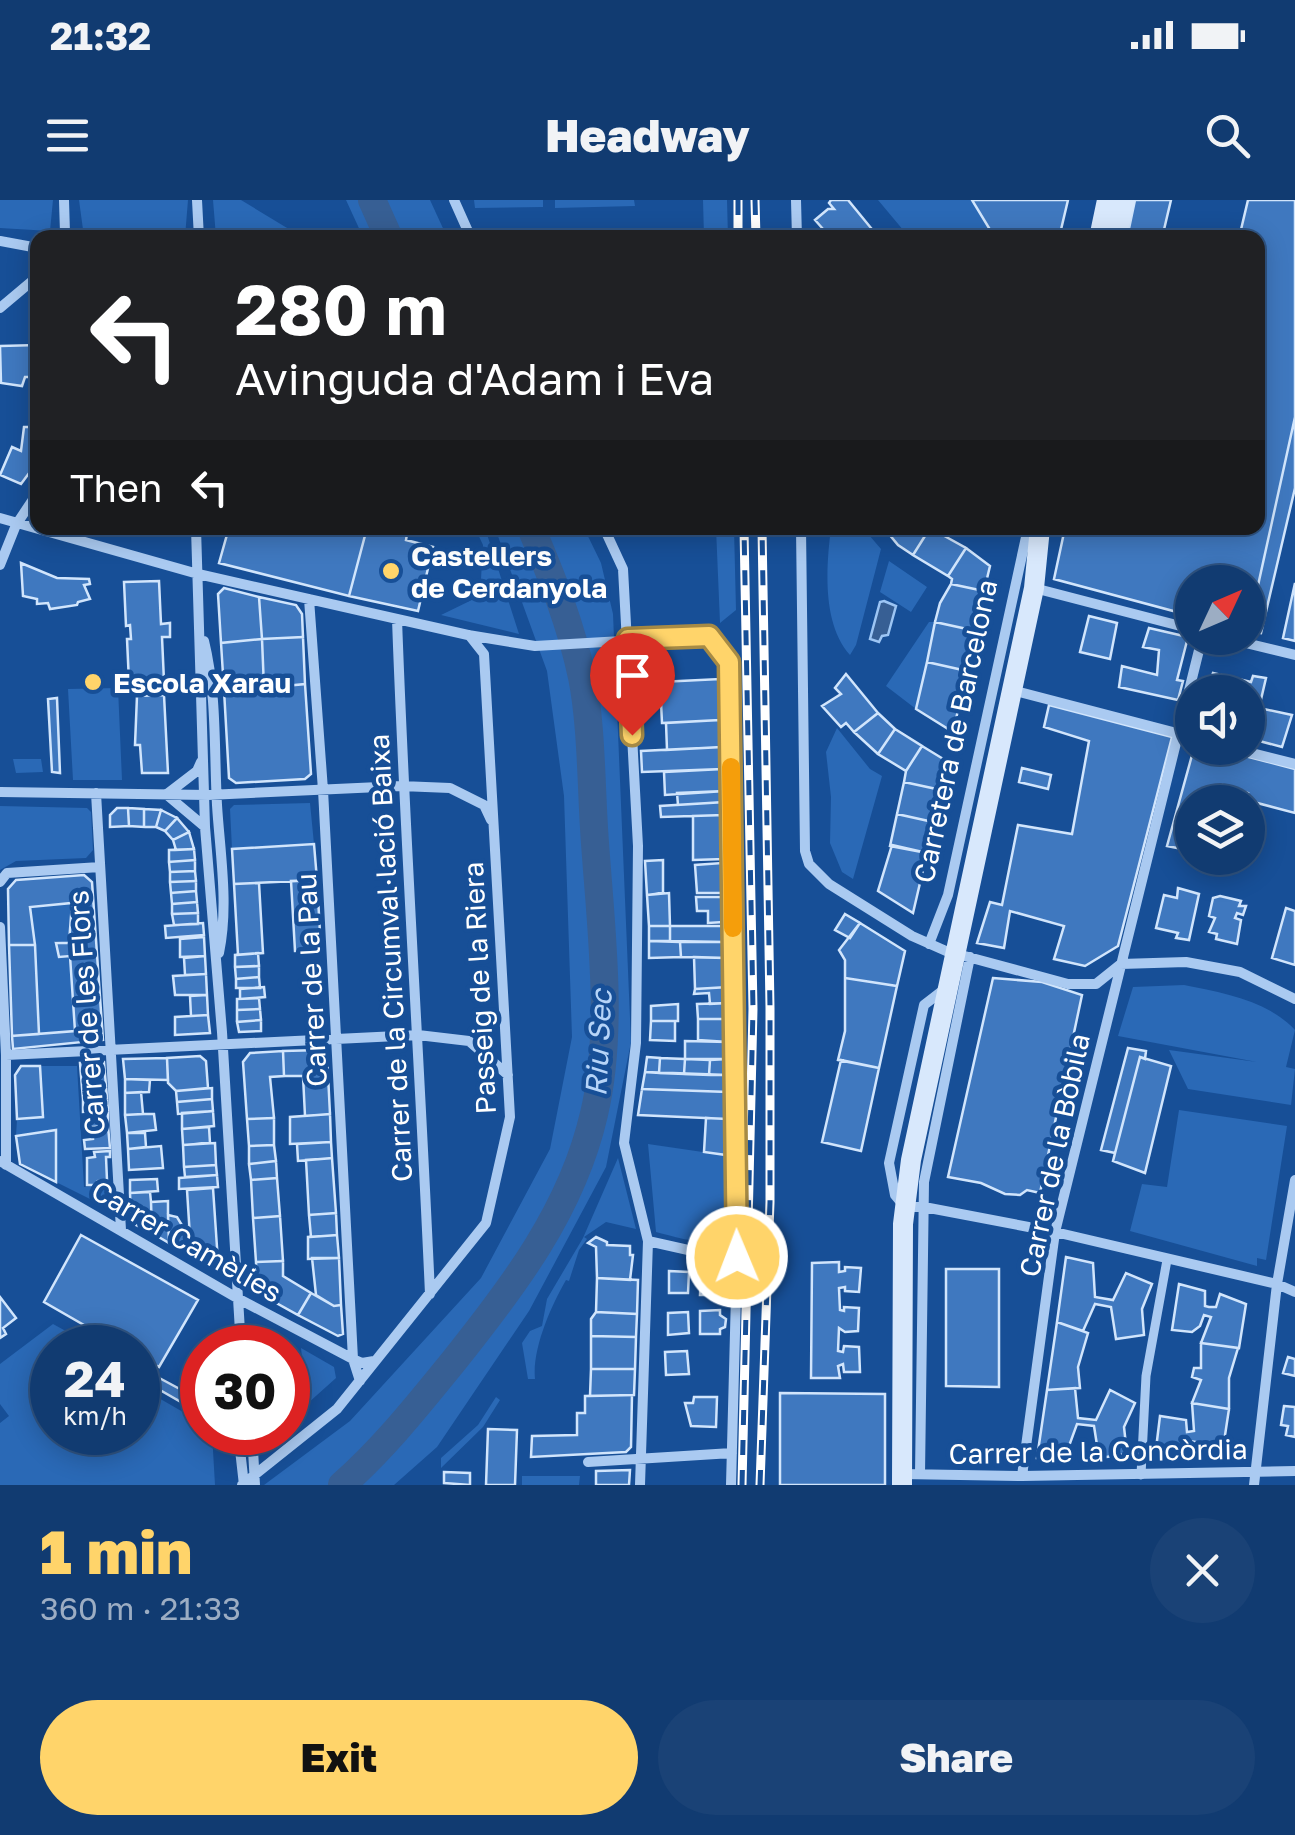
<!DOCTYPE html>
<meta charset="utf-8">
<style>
body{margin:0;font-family:"Golos Text",sans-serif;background:#1a4276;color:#f1f3f6;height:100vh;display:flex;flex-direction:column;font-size:38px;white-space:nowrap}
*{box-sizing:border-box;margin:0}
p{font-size:32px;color:#9cadc3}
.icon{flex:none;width:55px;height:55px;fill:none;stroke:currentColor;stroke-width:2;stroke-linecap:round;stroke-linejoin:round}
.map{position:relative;height:1285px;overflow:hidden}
.sheet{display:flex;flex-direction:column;background:#113b71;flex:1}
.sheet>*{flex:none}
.top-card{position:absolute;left:30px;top:30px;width:1235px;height:305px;border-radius:20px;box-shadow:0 5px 25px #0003,0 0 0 2px #305584;background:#202124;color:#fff;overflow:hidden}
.needle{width:65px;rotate:46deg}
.buttons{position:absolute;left:1175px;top:365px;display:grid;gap:20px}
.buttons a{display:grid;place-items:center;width:90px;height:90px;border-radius:50%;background:#113b71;box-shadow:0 5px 25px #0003,0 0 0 2px #305584;font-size:50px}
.speed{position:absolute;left:30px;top:1125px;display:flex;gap:20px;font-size:50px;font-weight:700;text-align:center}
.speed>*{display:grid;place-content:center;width:130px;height:130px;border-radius:50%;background:#113b71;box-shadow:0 5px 25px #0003,0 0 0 2px #305584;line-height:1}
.speed small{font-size:25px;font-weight:400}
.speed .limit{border:15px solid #d22;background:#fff;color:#111}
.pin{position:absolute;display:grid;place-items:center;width:85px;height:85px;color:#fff;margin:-102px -42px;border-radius:50% 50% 50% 0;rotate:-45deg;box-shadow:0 0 10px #0007}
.pin .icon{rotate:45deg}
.me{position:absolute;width:110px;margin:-55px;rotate:359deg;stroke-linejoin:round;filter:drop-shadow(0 0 8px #0008)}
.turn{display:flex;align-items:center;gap:35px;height:210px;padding:0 40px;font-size:45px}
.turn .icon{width:130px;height:130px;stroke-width:2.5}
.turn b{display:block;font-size:70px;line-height:85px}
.then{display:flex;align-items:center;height:95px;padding:0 40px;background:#0003;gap:20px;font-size:38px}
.round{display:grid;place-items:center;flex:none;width:105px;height:105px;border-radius:52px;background:#1a4276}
.headline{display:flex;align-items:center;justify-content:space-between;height:170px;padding:0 40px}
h1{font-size:60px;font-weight:800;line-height:75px;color:#ffd46a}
.primary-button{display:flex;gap:20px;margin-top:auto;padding:20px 40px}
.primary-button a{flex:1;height:115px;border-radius:60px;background:#ffd46a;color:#111;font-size:40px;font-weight:800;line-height:115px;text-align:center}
.primary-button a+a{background:#1a4276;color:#f1f3f6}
.status{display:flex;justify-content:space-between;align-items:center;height:70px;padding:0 50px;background:#113b71;direction:ltr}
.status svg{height:28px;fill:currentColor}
header{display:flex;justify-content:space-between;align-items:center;height:130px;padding:0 40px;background:#113b71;font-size:45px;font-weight:800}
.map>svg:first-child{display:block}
.green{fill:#2a69b6}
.water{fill:#375f94;stroke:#9cc5f4;stroke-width:2.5}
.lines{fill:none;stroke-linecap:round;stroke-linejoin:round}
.river{stroke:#375f94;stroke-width:28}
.building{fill:#3f78bf;stroke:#d1e5fc;stroke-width:2.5}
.pedestrian{stroke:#aacaf1;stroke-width:9}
.minor{stroke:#aacaf1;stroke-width:10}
.secondary{stroke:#d8e8fc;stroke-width:20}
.rail-casing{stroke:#fff;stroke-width:9}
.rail{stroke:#174f97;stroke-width:5;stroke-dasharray:15;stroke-linecap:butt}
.route-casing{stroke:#a68a45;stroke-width:25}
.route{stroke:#ffd46a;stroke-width:18}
.slow{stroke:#f59e0b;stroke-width:18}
.poi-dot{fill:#ffd46a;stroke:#174f97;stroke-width:4}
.labels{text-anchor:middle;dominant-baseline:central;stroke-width:9;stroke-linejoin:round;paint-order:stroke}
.poi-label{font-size:28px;font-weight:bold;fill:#fff;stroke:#174f97;text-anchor:start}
.street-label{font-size:28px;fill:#fff;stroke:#174f97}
.water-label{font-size:30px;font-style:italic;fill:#b6d4f8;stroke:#174f97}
</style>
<div class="status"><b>21:32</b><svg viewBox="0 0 49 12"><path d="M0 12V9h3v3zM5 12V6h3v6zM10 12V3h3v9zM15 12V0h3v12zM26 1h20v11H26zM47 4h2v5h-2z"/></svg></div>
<header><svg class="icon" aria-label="menu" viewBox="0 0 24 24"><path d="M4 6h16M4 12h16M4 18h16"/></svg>Headway<svg class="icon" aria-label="search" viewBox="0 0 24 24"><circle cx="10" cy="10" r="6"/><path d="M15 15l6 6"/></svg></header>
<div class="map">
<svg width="1295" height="1285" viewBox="0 0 1295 1285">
<rect width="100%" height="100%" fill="#174f97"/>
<path class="green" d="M0 0H53L50 31 0 28Z
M79 0H188L185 37H84Z
M213 0H241L302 37H216Z
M346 0H430L447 37H363Z
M474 0H543V7L475 8Z
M555 0H634L635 6 555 8Z
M703 0H727L728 37H704Z
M878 0H972L995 37H909Z
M475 328H485L519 434 441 415 480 396 483 345Z
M495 328H584L601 363 613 414 631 842 606 967 529 1111 437 1247 394 1285H264L350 1221 481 1078 550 949 572 837 564 596 547 471Z
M716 328H734L736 410 720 423Z
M831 328H863L881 349 856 445 850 455C822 424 826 367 831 328Z
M889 361 927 387 911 412 880 392Z
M929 422H935L916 509 886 486Z
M118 488 122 580H73L68 489Z
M837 528 870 569 882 576 853 679 842 672 830 643 831 597 826 552Z
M13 559H41L43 572 16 573Z
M310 603 314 644 232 649 230 609 234 605Z
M0 606 87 608 91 612 93 650 86 658 16 661 0 670Z
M72 703 69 743 55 741 59 757 70 756 75 831 39 834 35 745 30 707Z
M1184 785C1223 793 1267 800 1295 830L1286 867 1295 869 1291 905 1188 889 1169 850 1257 862 1118 836 1133 787Z
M40 866H77L84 987 110 985 114 1005 106 1007 56 982 55 930 16 936 17 919 43 916Z
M1179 910 1287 926 1266 1060 1257 1058V1066L1130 1031 1142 984 1167 987Z
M648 944 730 956 722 1026C698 1048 685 1039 656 1032Z
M618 958 636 1029 606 1022 584 1037 587 1039 579 1050 569 1081 566 1080C551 1106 532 1149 535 1179H528L522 1143 530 1131 542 1126 547 1099 583 1038Z
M53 1124 95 1147 52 1148V1232H138V1186L202 1223V1232L212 1233 215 1285H0V1223L9 1216 0 1204V1164Z
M301 1148 334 1167 336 1178 307 1204Z
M496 1197 500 1200 483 1227 441 1268V1258L478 1225Z
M522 1276H580L579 1285H522Z"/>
<path class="water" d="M884 401 896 406 888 435 882 436 879 442 870 439 880 402Z"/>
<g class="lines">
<path class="river" d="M372 0 389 38
M342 1285C384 1248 418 1205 453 1162 513 1087 572 1010 594 914 614 830 601 729 595 643 591 592 592 526 582 477 571 425 552 377 531 328"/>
</g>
<path class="building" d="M831 0H848L871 28 859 38H831L815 20 828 9H834L829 3Z
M972 0H1068L1059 38H995Z
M1135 0H1171L1162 38H1127Z
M1248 0H1295V217L1248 431V382H1192V416L1054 379 1065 328H1258V38H1239Z
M38 145 37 177H25L22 186 1 183 0 146Z
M1295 217V288L1261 433 1248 431Z
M24 227H38V261L21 284 0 275 12 247 21 251Z
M367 328H408L406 340 433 347 418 411 349 396Z
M367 328 349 396 219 363 228 331 219 328Z
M884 328H930L913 355 898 345Z
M930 328 966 348 948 376 913 355Z
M966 348 990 366 984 391 951 384 952 379 948 376Z
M21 363 57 378 89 379 90 384 84 385 90 399 78 402 77 405 50 409 48 403 37 404V399L23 396Z
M159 381 161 424 170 423V437H162L164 481 129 482 127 439H131L130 425 126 426 124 382Z
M1295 383V441L1283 438Z
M951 384 984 391 976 431 935 422 940 403Z
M224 388 259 397 262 439 221 443 218 394Z
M259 397 296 405 302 414 303 437 262 439Z
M1089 416 1117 423 1110 459 1080 452Z
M935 422 976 431 967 471 927 462Z
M1149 428 1188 437 1177 480 1183 481 1178 500 1119 487 1122 466 1157 475 1159 450 1143 447Z
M303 437 305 484 264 488 262 439Z
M262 439 264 488 224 490 221 443Z
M927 462 967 471 953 532 916 509Z
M1213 473 1251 482 1253 476 1266 478 1259 508 1292 515 1282 547 1248 538V492H1207Z
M846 474 878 513 854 532 846 523 841 527 822 506 841 494 835 488Z
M720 479V520L662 523 660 482Z
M305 484 311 574 305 579 236 583 229 578 224 490Z
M164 495 168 573H142L140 545H135L137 496Z
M57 498 60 573 52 572 48 499Z
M1049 505 1172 537 1118 746 1085 766 1054 759 1064 726 1010 711 1004 748 977 743 990 702 1002 705 1018 625 1072 634 1089 541 1044 527Z
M878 513 895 529 878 554 854 532Z
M720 520 721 547 667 550 666 523Z
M895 529 922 546 906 571 878 554Z
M922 546 945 560 944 565 946 564 941 590 904 582 906 571Z
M721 547 723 569 642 572 641 551Z
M1194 548H1214L1295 569V613L1246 600 1248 593 1223 585 1218 602H1192V651L1167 646Z
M1022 568 1051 575 1048 589 1019 582Z
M723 569 724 591 665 595 664 572Z
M904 582 941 590 933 622 897 614Z
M724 591V602L678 605 677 593Z
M724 602V615L661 617 660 606Z
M117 608H128L129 626 110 627V615Z
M128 608 144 609V627L129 626Z
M144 609 161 610 156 627H144Z
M161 610 177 618 165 631 156 627Z
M897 614 933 622 927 653 890 646Z
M724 615 725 659 693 660V616Z
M177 618 189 632 173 640 165 631Z
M189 632 194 649 176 650 173 640Z
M314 644 317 680 234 684 232 649Z
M892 645 927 653 913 713 878 691Z
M194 649 195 660 169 662V650Z
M195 660V671L170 672 169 662Z
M663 660V693L647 695 645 661Z
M722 663 723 693H697L695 665Z
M195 671 196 681 170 682V672Z
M84 675 92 682 103 840 13 849 12 836 75 831 70 756 59 757 56 743H69L72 703 30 707 35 745H9L8 689 16 680Z
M317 680 321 750 295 751 291 681Z
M196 681V691L171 693 170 682Z
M259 683 263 753 238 755 234 684Z
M1178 688 1199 694 1189 740 1176 738 1178 733 1156 728 1164 695 1177 698Z
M196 691 197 702 172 704 171 693Z
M669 693 670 726H649L647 695Z
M1220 696 1241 701 1239 706H1246L1243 715 1237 713 1235 718 1241 720 1237 744 1216 739 1217 734 1209 732 1215 718 1209 716 1213 698Z
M696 697H723L724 722 708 723V711H697Z
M197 702 198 713 172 714V704Z
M1286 708 1295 711V765L1272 758Z
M198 713V724L174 725 172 714Z
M845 714 860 723 850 738 835 730Z
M203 723 204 735 166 738 165 726Z
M860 723 905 751 897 786 845 778V760L839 750Z
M649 726H670V741H649Z
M670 726H727L726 742 670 741Z
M204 737 205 756 180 757V739Z
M649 741 680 742 681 757 649 758Z
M680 742H726V758L681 757Z
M9 745H35L39 834 12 836Z
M258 753 259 766 235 767V755Z
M205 756 206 774 185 775 184 758Z
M694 757 726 758 728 787 695 789Z
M259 766V777L236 779 235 767Z
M206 774 207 795H175L173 776Z
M259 777 260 788H236V779Z
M845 778 897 786 879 868 838 860 845 831Z
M993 778 1042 782 1082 795 1040 993 1027 990 1020 995 1005 994 981 983 948 977Z
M264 787 265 797 240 799V789Z
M728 787V803L710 804 709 793 694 794 695 789Z
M207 795 208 815 191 816 190 796Z
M259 798 260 809 237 810V799Z
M728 803 729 819H698L697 804Z
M678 804V821H651V806Z
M260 809 261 820 237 822V810Z
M208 815 210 833 175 835V817Z
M698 819H729L728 842 698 840Z
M261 820V831L239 832 237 822Z
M651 821H675V841L650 840Z
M685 841 728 842V859H685Z
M1128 848 1146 851 1145 859 1140 857 1115 953 1101 950Z
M321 850 327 855 330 914 305 916 303 876H284L283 851Z
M283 851 284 876 270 877 274 918 247 919 243 862 250 853Z
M200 856 206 861 208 888 176 891 168 883 167 858Z
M647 857 660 858 659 873 645 872Z
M1140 857 1171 866 1145 973 1113 961Z
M167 858 168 880 125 879 123 859Z
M660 858 685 859 684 874 659 873Z
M685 859 710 860 709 875 684 874Z
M728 859 727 875H709L710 860Z
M841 860 879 868 861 951 822 942Z
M104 862 106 886 82 888 80 863Z
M21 866H40L43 917 17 919 15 875Z
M645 872 727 875 728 892 642 889Z
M125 879 150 880 149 892 125 893Z
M106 886 107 898 83 899 82 888Z
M212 888V899L177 902 176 891Z
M642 889 728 892 727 919 638 915Z
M141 892 143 914 125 915V893Z
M107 898 108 910 83 912V899Z
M212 899 213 911 178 914 177 902Z
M108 910V926L89 928 88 912Z
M213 911 214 926 182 929V913Z
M143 914H154L156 930 127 933 125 915Z
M330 914 331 942 290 944V917Z
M274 918V945L249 946 247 919Z
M706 918 727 919 726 955 704 952Z
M108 926 110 948 85 949 84 940 93 939V927Z
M209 927 210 943 183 945 182 929Z
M56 930V982L20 964 16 936Z
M127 933H145L146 947 128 949Z
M331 942 332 958 298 961 297 944Z
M215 943 216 965 184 967 183 945Z
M274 945 276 961 249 964V946Z
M161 946 163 968 129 970 128 949Z
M110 951V957H106L107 980 98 981 99 985H87V958L95 957 94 952Z
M332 958 336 1013 309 1015 306 960Z
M276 961 277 978 251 980 249 964Z
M216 965 217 975 185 977 184 967Z
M217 975 218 987 179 989V978Z
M277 978 280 1016 253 1018 251 980Z
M157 979 158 991 130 993V980Z
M213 988 218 1062 210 1066 191 1053 187 990Z
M150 992 151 1002 152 1033 136 1025 131 1018 130 993Z
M168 1001V1015L169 1043 152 1033 151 1002Z
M336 1013 337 1035 311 1037 309 1015Z
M168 1015 177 1017 183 1027H189L191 1053 169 1043Z
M280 1016 283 1061 256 1062 253 1018Z
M81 1035 198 1100 159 1167 138 1155V1148H124L44 1102Z
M337 1035 339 1058 308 1059V1037Z
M596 1037 607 1042V1045L630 1046V1055H633L630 1080 597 1078 596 1047 588 1043Z
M1066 1057 1093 1063 1095 1097 1113 1100 1126 1073 1152 1084 1142 1109 1144 1135 1116 1139 1111 1107 1095 1104 1083 1131 1057 1122Z
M312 1058H339L341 1105 334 1106 316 1095Z
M283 1061V1076L311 1093 298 1115 262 1095 257 1088 256 1062Z
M839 1062V1072L845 1071V1067L861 1068 859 1092 845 1091V1087L839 1088 840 1110 844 1111V1107L859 1108 858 1131 845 1132 839 1128 838 1151 843 1152 844 1146 859 1147 860 1172H844L843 1164 838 1166 840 1178H811L812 1063Z
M946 1069H999V1187L946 1186Z
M669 1071 689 1072 688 1093H669Z
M701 1072H722L725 1077 721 1095H700Z
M597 1078 638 1080 637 1114 596 1112Z
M1179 1084 1205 1091V1106L1209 1107H1216L1220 1094 1246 1104 1239 1148 1201 1143 1211 1117 1204 1115 1200 1126 1192 1132 1172 1130Z
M311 1093 334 1106 341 1105 343 1134 338 1136 298 1115Z
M0 1097 16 1118 3 1128 6 1134 0 1138Z
M720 1110V1115L726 1119 725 1127 720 1129V1134H700V1111Z
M596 1112 637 1114 636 1137 591 1136V1119Z
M688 1112 689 1133 668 1135V1113Z
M1057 1122 1088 1133 1078 1167 1080 1188 1047 1190Z
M591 1136 636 1137 635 1169H591Z
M1201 1143 1238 1148 1229 1178V1209L1192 1203 1201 1180 1192 1177 1194 1168H1201Z
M687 1151 689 1174 666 1175 665 1152Z
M1288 1157 1295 1159V1176L1283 1173Z
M591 1169H635L634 1195 590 1196Z
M150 1173 202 1201V1214L146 1182Z
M1075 1188 1078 1218 1096 1220 1110 1190 1135 1203 1124 1227 1127 1254 1099 1258 1094 1226 1077 1224 1065 1257 1051 1253 1050 1258H1037L1047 1190Z
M780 1193 885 1194V1285H780Z
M632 1195 631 1247 626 1252 531 1257 532 1236 577 1235V1213H585V1196Z
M694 1197H717L716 1227 691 1226 685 1203H693Z
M1192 1203 1229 1209 1222 1255 1197 1256 1196 1242 1190 1241H1185L1179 1257H1155L1160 1216 1186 1220 1187 1232 1194 1231Z
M1284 1206 1295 1207V1237L1286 1235 1288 1226 1281 1225Z
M488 1229 517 1230 515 1285H486Z
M630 1270 629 1285H596V1271Z
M444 1272 470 1273V1285L444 1283Z"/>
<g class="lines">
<path class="pedestrian" d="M1141 1275 1146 1176 1167 1060"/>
<path class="minor" d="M64 0 65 33
M197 0 199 38
M454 0 471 38
M796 0 797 38
M51 38 65 33 76 38
M0 41 38 48
M0 108 38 76
M0 318 198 374 468 435 535 446 709 436 729 462 737 1057 731 1285
M196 328 205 627 222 832 241 1148
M604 328 623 369 638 646 636 843 624 943 648 1041 640 1285
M801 328 805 651 809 664 829 684 912 736 946 751 1068 784H1096L1121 764 1186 762 1240 772 1295 799
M0 365 16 325 38 292
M1034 388 1192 429
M309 399 323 590 353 1159 362 1163 374 1161
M397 419C405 644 420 869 430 1094
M1225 438 1295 455
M204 441C217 494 214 551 217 605 220 653 229 705 219 753
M1012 490 1192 537
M1232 548 1295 564
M0 592 208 595 401 586 450 588 484 605 491 620
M96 593 121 1030
M167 594 197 571 201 562
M167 595 205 627
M0 682 7 673 100 667
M0 727 6 855V965
M929 744 948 695 1028 328
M946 788 924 805 889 963 895 995 905 1007H924L1055 1032 1277 1084 1295 1092
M6 855 418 835 469 841 508 875
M0 961 237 1098 353 1159 360 1181
M648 1041 706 1054 737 1057
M238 1232 244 1285
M252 1232 255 1285
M588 1262 732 1253
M902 1274 1022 1276 1295 1271
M920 1274 924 982 970 757
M1022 1276 1055 1032 1202 438
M242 1285 337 1209 486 1023 510 917 484 454 469 435
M1254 1285 1277 1084 1295 980"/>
<path class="secondary" d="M1099 38 1107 0
M1116 38 1125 0
M902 1285 903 1024 911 960 1034 388 1040 328"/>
<defs>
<path id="rail" d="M738 0V38
M755 0 756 38
M742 1285 753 809 744 328
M760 1285 770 1002V808L762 328"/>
</defs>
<use href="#rail" class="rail-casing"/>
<use href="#rail" class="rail"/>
</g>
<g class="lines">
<defs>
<path id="route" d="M632 535 628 439 709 436 729 462 737 1057"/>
</defs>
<use href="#route" class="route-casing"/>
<use href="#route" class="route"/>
<path class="slow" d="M731 567 733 728"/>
</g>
<g class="poi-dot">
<circle cx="391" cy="371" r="10"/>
<circle cx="93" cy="482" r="10"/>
</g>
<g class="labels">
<g class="poi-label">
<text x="411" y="355">Castellers<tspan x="411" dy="32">de Cerdanyola</tspan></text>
<text x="113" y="482">Escola Xarau</text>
</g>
<g class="street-label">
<text transform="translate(955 531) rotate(-78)">Carretera de Barcelona</text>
<text transform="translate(390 758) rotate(-93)">Carrer de la Circumval·lació Baixa</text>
<text transform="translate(311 780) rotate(-93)">Carrer de la Pau</text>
<text transform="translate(479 788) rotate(-93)">Passeig de la Riera</text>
<text transform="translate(86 813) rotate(-94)">Carrer de les Flors</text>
<text transform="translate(1054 955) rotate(-78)">Carrer de la Bòbila</text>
<text transform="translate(187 1041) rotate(30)">Carrer Camèlies</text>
<text transform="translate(1098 1251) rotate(-1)">Carrer de la Concòrdia</text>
</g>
<g class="water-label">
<text transform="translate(598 843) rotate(-87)">Riu Sec</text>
</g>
</g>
</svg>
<div class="buttons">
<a><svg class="needle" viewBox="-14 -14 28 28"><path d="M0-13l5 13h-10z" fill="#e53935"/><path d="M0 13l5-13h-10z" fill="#9cadc3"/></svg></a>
<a><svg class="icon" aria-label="sound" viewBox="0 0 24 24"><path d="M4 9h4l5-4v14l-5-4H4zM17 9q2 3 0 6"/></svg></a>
<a><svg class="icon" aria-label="layers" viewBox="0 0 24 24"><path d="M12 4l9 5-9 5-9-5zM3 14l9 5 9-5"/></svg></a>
</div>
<div class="speed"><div>24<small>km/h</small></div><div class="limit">30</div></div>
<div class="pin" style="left:632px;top:535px;background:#d93025"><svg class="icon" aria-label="arrive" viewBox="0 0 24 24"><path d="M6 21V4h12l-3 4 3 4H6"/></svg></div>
<svg class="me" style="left:737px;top:1057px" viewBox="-20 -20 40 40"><circle r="17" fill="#ffd46a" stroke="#fff" stroke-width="3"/><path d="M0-11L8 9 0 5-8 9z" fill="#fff"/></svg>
<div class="top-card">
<div class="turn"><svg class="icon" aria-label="left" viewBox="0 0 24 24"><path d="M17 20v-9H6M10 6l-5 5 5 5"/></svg><div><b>280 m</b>Avinguda d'Adam i Eva</div></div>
<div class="then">Then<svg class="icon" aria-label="left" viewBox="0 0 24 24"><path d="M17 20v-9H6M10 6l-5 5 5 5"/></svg></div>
</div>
</div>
<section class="sheet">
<div class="headline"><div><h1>1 min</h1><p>360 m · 21:33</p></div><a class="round"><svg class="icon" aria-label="close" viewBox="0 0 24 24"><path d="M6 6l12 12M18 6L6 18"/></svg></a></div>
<div class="primary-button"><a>Exit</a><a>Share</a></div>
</section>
